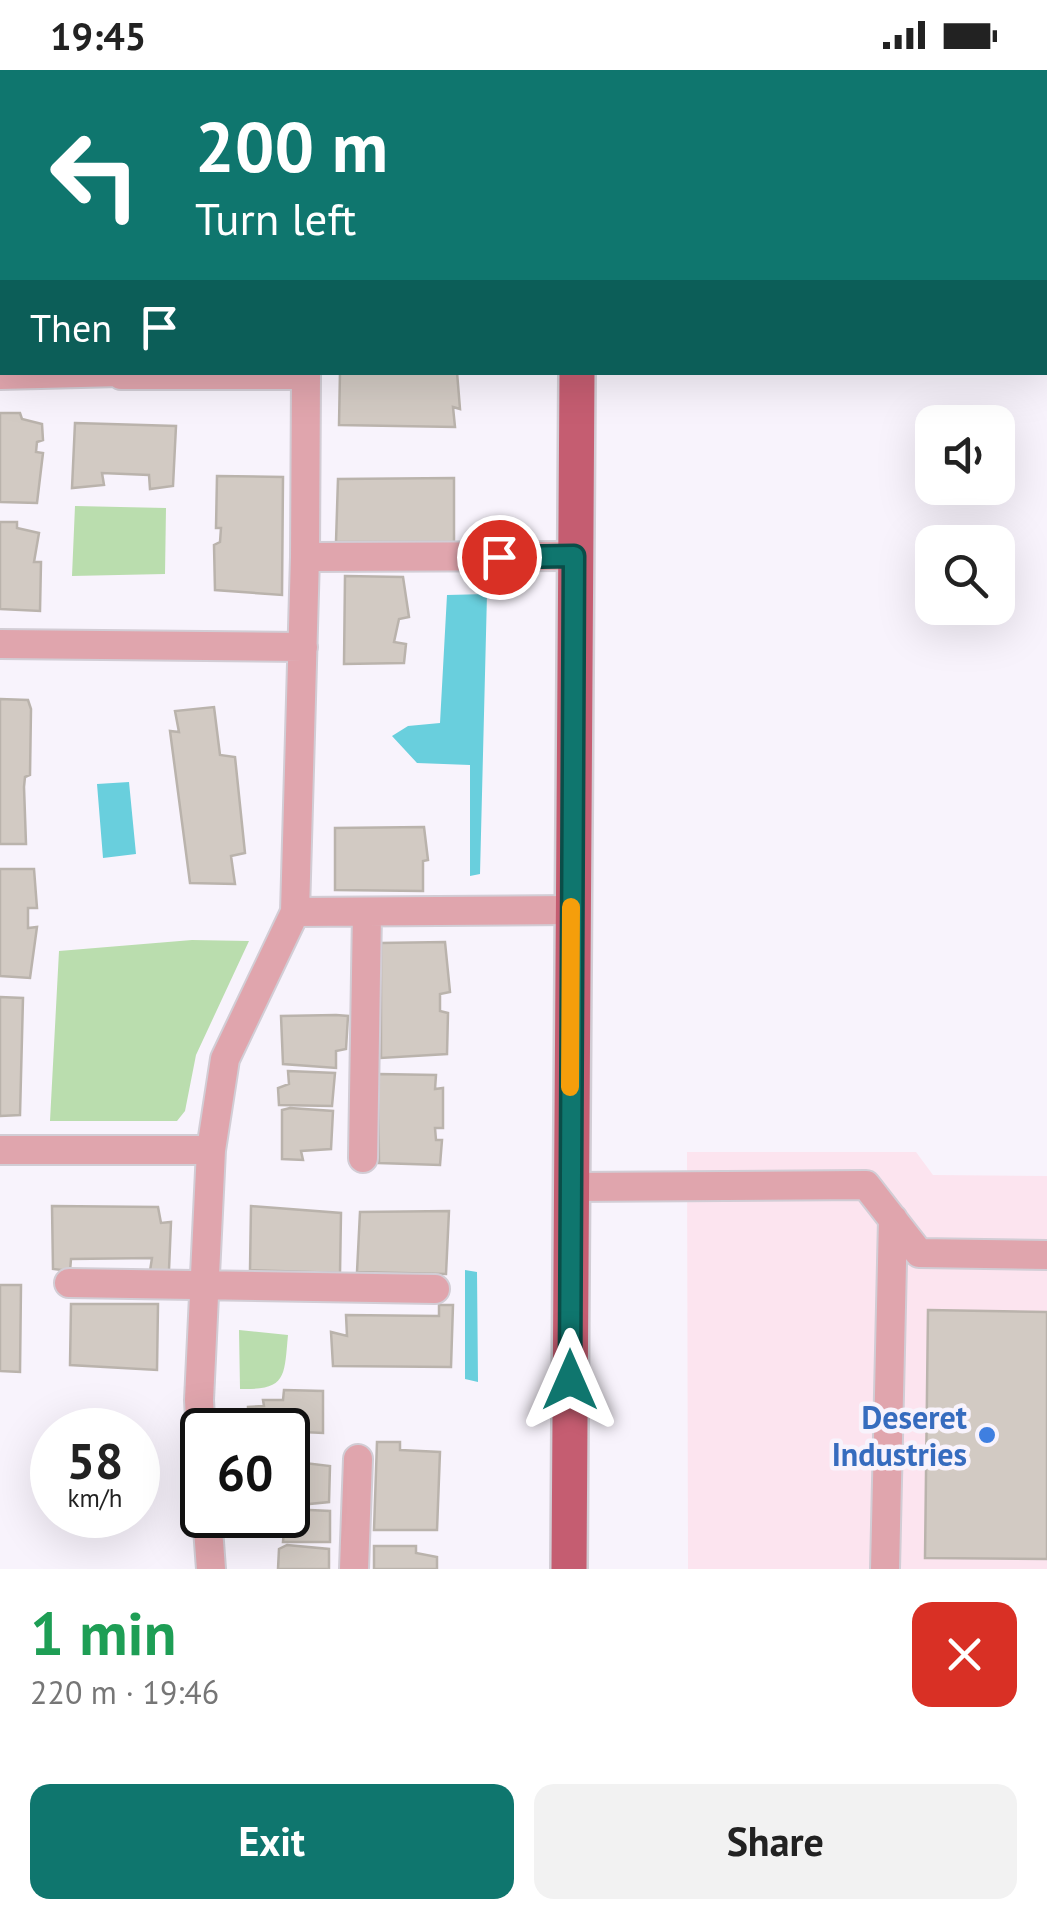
<!DOCTYPE html>
<meta charset="utf-8">
<style>
body{margin:0;font-family:"PT Sans",sans-serif;background:#f2f2f2;color:#222;height:100vh;display:flex;flex-direction:column;font-size:38px;white-space:nowrap}
*{box-sizing:border-box;margin:0}
p{font-size:32px;color:#767676}
.icon{flex:none;width:55px;height:55px;fill:none;stroke:currentColor;stroke-width:2;stroke-linecap:round;stroke-linejoin:round}
.map{position:relative;height:1499px;overflow:hidden}
.panel{display:flex;flex-direction:column;background:#fff;flex:1}
.panel>*{flex:none}
.guide{position:absolute;left:0px;top:0px;width:1048px;height:305px;box-shadow:0 10px 40px #0002;background:#0f766e;color:#fff;overflow:hidden}
.fabs{position:absolute;left:915px;top:335px;display:grid;gap:20px}
.fabs a{display:grid;place-items:center;width:100px;height:100px;border-radius:20px;background:#fff;box-shadow:0 10px 40px #0002;font-size:50px}
.speed{position:absolute;left:30px;top:1338px;display:flex;gap:20px;font-size:50px;font-weight:700;text-align:center}
.speed>*{display:grid;place-content:center;width:130px;height:130px;border-radius:50%;background:#fff;box-shadow:0 10px 40px #0002;line-height:1}
.speed small{font-size:25px;font-weight:400}
.speed .limit{border:5px solid #111;border-radius:15px;background:#fff;color:#111}
.pin{position:absolute;display:grid;place-items:center;width:85px;height:85px;color:#fff;margin:-42px;border:5px solid #fff;border-radius:50%;box-shadow:0 2px 10px #0007}
.me{position:absolute;width:110px;margin:-55px;rotate:0deg;stroke-linejoin:round;filter:drop-shadow(0 0 8px #0008)}
.turn{display:flex;align-items:center;gap:35px;height:210px;padding:0 30px;font-size:45px}
.turn .icon{width:130px;height:130px;stroke-width:2.5}
.turn b{display:block;font-size:70px;line-height:85px}
.then{display:flex;align-items:center;height:95px;padding:0 30px;background:#0003;gap:20px;font-size:38px}
.round{display:grid;place-items:center;flex:none;width:105px;height:105px;border-radius:20px;background:#f2f2f2}
.head{display:flex;align-items:center;justify-content:space-between;height:170px;padding:0 30px}
h1{font-size:60px;font-weight:700;line-height:75px;color:#1e9e55}
.action{display:flex;gap:20px;margin-top:auto;padding:20px 30px}
.action a{flex:1;height:115px;border-radius:20px;background:#0f766e;color:#fff;font-size:40px;font-weight:700;line-height:115px;text-align:center}
.action a+a{background:#f2f2f2;color:#222}
.status{display:flex;justify-content:space-between;align-items:center;height:70px;padding:0 50px;background:#fff;direction:ltr}
.status svg{height:28px;fill:currentColor}
.map>svg:first-child{display:block}
.commercial{fill:#fce4ef}
.green{fill:#baddae}
.water{fill:#69cfdd}
.building{fill:#d2cac3;stroke:#bab3ac;stroke-width:2.5}
.lines{fill:none;stroke-linecap:round;stroke-linejoin:round}
.minor-casing{stroke:#d2cdd5;stroke-width:32}
.major-casing{stroke:#d2cdd5;stroke-width:40}
.minor{stroke:#e0a5ad;stroke-width:28}
.major{stroke:#c55d71;stroke-width:35}
.route-casing{stroke:#0a4d48;stroke-width:25}
.route{stroke:#0f766e;stroke-width:18}
.slow{stroke:#f59e0b;stroke-width:18}
.shop-dot{fill:#3f7fe0;stroke:#f8f3fc;stroke-width:4}
.labels{text-anchor:middle;dominant-baseline:central;stroke-width:9;stroke-linejoin:round;paint-order:stroke}
.shop-label{font-size:32px;font-weight:bold;fill:#366cbe;stroke:#f8f3fc;text-anchor:end}
</style>
<div class="status"><b>19:45</b><svg viewBox="0 0 49 12"><path d="M0 12V9h3v3zM5 12V6h3v6zM10 12V3h3v9zM15 12V0h3v12zM26 1h20v11H26zM47 4h2v5h-2z"/></svg></div>
<div class="map">
<svg width="1047" height="1499" viewBox="0 0 1047 1499">
<rect width="100%" height="100%" fill="#f8f3fc"/>
<path class="commercial" d="M687 1082H916L933 1105 1047 1106V1499H688Z"/>
<path class="green" d="M75 436 166 438 165 504 72 506Z
M192 870 249 871 196 985 185 1041 177 1051H50L59 881Z
M239 1260 288 1265C284 1307 287 1320 240 1319Z"/>
<path class="water" d="M487 524 480 804 470 806V695L417 693 392 666 408 656 440 653 447 525Z
M129 712 136 784 103 788 97 714Z
M465 1200 477 1202 478 1312 465 1309Z"/>
<path class="building" d="M385 0H500L385 2Z
M696 0H927V2H696Z
M340 302H457L460 339 453 337 455 357 339 355Z
M0 343H20L22 349 42 354 43 370 37 372 36 382 43 383 37 433 0 432Z
M75 353 176 356 173 416 150 419 149 405 102 403 104 415 72 418Z
M217 406 283 407 282 525 215 520 214 475 220 472 221 458H216Z
M454 408V472H336L338 409Z
M0 452H17V458L39 463 34 492H41L40 541 0 539Z
M345 506 403 507 409 547 399 549 394 572 406 574 404 593 344 594Z
M0 629 28 630 31 639 30 705 25 707 24 717 26 774H0Z
M214 637 220 685 235 687 245 783 231 786 235 814 190 813 170 661 179 662 175 641Z
M424 757 428 790 423 791V821L335 820V758Z
M0 799H34L37 838H28V858L37 857 30 908 0 906Z
M445 872 450 922 440 924V941L448 943 447 984 381 988V873Z
M0 927 23 928 20 1045 0 1046Z
M336 945 348 946 346 979 336 981V998L283 994 281 946Z
M288 1001 335 1003 332 1036 279 1035 278 1018 289 1014Z
M378 1004 436 1005 435 1019 443 1018V1058H435L436 1070H442L440 1095 379 1093Z
M290 1038 333 1041 331 1079 301 1081 303 1090 282 1089V1040Z
M52 1136 158 1137 161 1153 171 1152 169 1200 150 1201 152 1188 71 1189 70 1201 53 1199Z
M251 1136 341 1143 340 1203 250 1200Z
M449 1141 446 1204 357 1202 360 1142Z
M0 1215H21L20 1302 0 1301Z
M71 1234H158L157 1300 70 1295Z
M439 1235H453L451 1297 333 1296 331 1262 347 1266 346 1245 439 1246Z
M928 1240 1047 1242V1489L925 1488Z
M284 1320 323 1321V1363L259 1360 258 1353H248V1337L264 1336 263 1330H283Z
M377 1372H400V1380L440 1382 437 1460H374Z
M288 1391 330 1396 329 1432 288 1436Z
M288 1439 330 1441V1472H283L284 1460H276L277 1445H288Z
M287 1475 329 1479V1499H278L279 1479Z
M374 1476H416V1483L437 1487V1499H374Z"/>
<g class="lines">
<defs>
<path id="minor" d="M163 2V0
M0 97H2
M1045 103 1047 54
M0 305 121 302
M121 305H306L305 487
M0 574 303 577
M295 842 305 487 574 486
M0 1080H211L199 1330 202 1384
M211 1080 225 989 295 842 571 840
M363 1088 367 842
M570 1117 866 1115 919 1183 1047 1185
M69 1213 435 1219
M207 1445 211 1499
M354 1499 358 1389
M885 1499 893 1149"/>
<path id="major" d="M551 2V0
M625 2V0
M569 1499 577 302"/>
</defs>
<use href="#minor" class="minor-casing"/>
<use href="#major" class="major-casing"/>
<use href="#minor" class="minor"/>
<use href="#major" class="major"/>
</g>
<g class="lines">
<defs>
<path id="route" d="M499 487 574 486 570 1310"/>
</defs>
<use href="#route" class="route-casing"/>
<use href="#route" class="route"/>
<path class="slow" d="M570 1017 571 837"/>
</g>
<circle class="shop-dot" cx="987" cy="1365" r="10"/>
<g class="labels">
<g class="shop-label">
<text x="967" y="1347">Deseret<tspan x="967" dy="37">Industries</tspan></text>
</g>
</g>
</svg>
<div class="fabs">
<a><svg class="icon" aria-label="sound" viewBox="0 0 24 24"><path d="M4 9h4l5-4v14l-5-4H4zM17 9q2 3 0 6"/></svg></a>
<a><svg class="icon" aria-label="search" viewBox="0 0 24 24"><circle cx="10" cy="10" r="6"/><path d="M15 15l6 6"/></svg></a>
</div>
<div class="speed"><div>58<small>km/h</small></div><div class="limit">60</div></div>
<div class="pin" style="left:499px;top:487px;background:#d93025"><svg class="icon" aria-label="arrive" viewBox="0 0 24 24"><path d="M6 21V4h12l-3 4 3 4H6"/></svg></div>
<svg class="me" style="left:570px;top:1310px" viewBox="-20 -20 40 40"><path d="M0-17L14 15 0 8-14 15z" fill="#0f766e" stroke="#fff" stroke-width="4"/></svg>
<div class="guide">
<div class="turn"><svg class="icon" aria-label="left" viewBox="0 0 24 24"><path d="M17 20v-9H6M10 6l-5 5 5 5"/></svg><div><b>200 m</b>Turn left</div></div>
<div class="then">Then<svg class="icon" aria-label="arrive" viewBox="0 0 24 24"><path d="M6 21V4h12l-3 4 3 4H6"/></svg></div>
</div>
</div>
<section class="panel">
<div class="head"><div><h1>1 min</h1><p>220 m · 19:46</p></div><a class="round" style="background:#d93025;color:#fff"><svg class="icon" aria-label="close" viewBox="0 0 24 24"><path d="M6 6l12 12M18 6L6 18"/></svg></a></div>
<div class="action"><a>Exit</a><a>Share</a></div>
</section>
